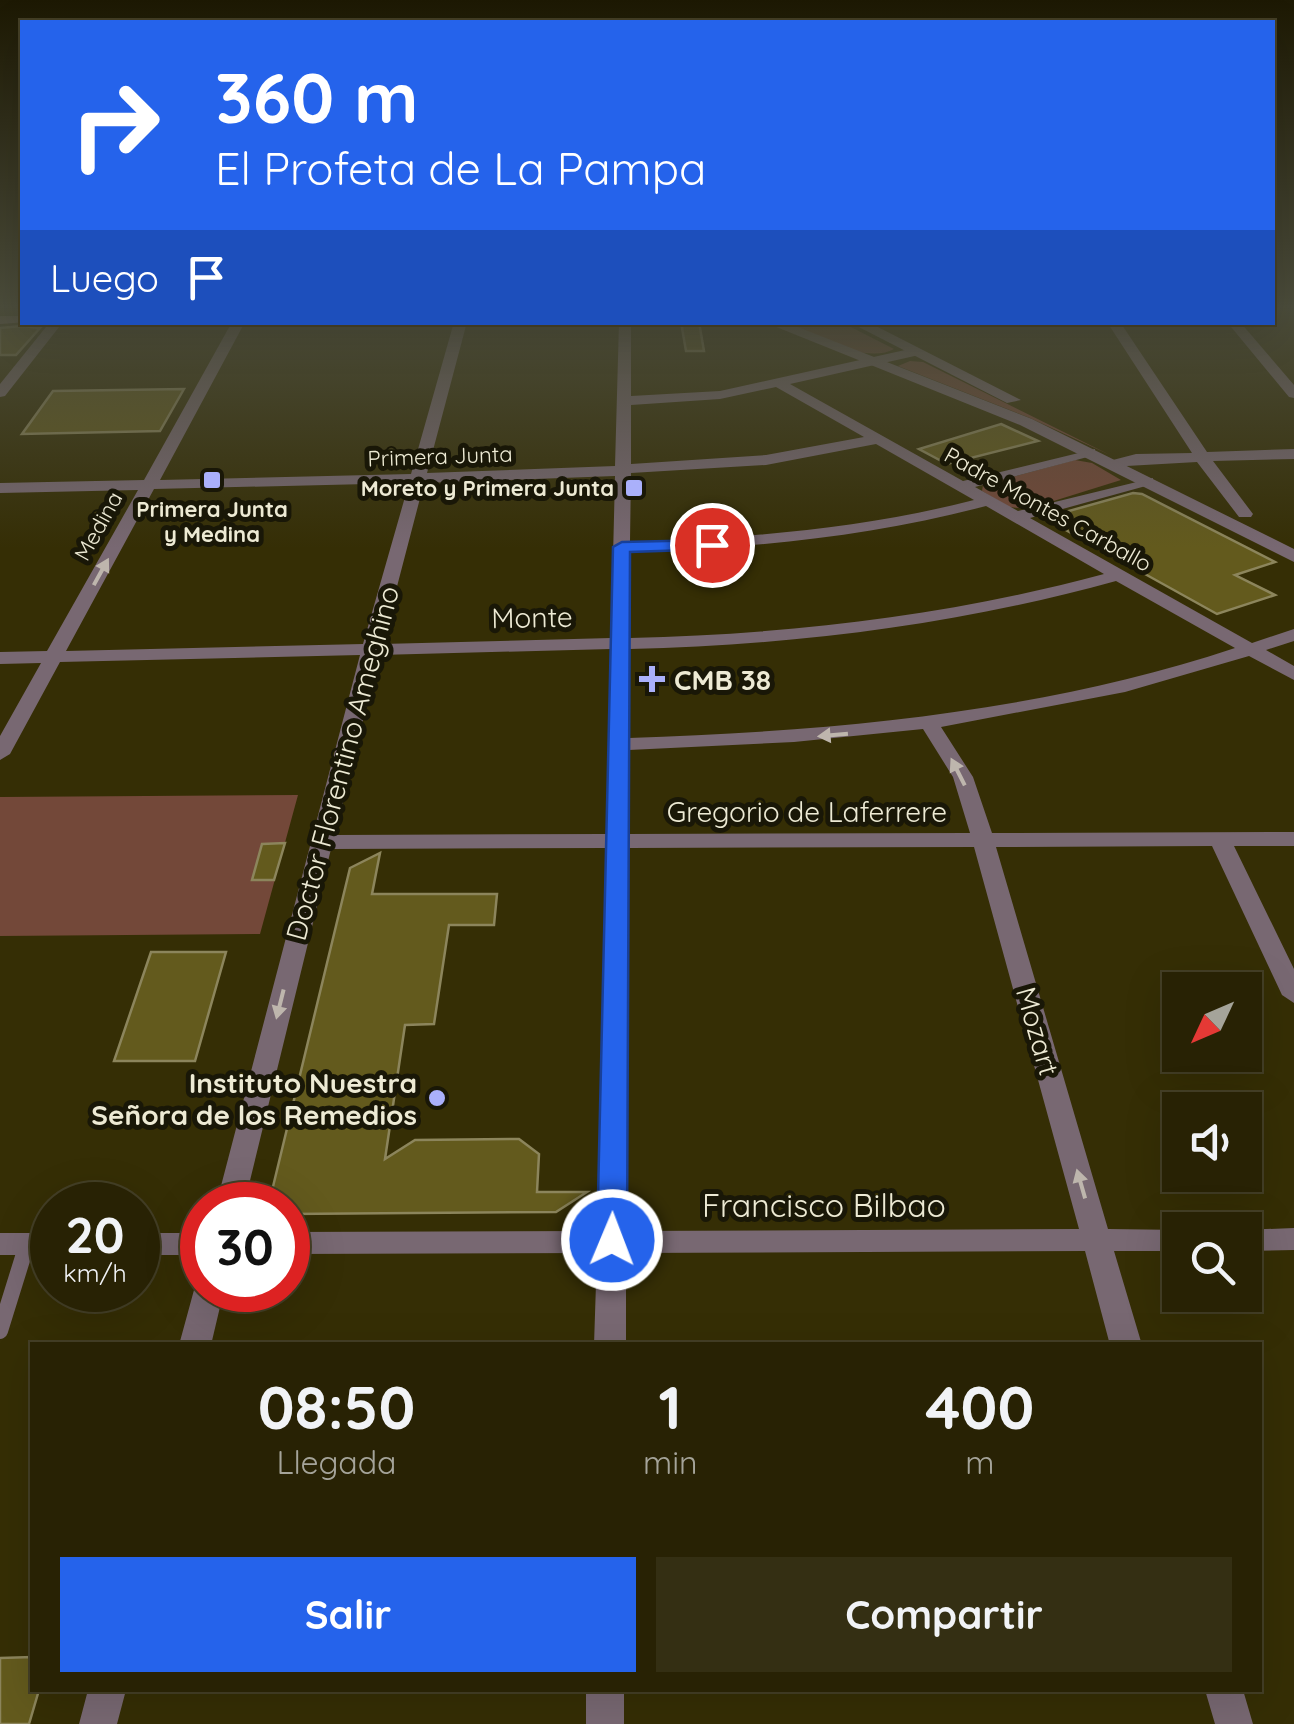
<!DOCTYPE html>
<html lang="es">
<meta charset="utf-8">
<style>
body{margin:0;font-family:Quicksand,sans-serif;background:#342f13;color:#f1f3f6;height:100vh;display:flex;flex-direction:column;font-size:38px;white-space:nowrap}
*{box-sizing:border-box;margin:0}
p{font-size:32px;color:#a5a49a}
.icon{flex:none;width:55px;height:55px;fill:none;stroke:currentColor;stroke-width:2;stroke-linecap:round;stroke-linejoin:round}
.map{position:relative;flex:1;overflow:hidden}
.sheet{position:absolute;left:30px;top:1342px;width:1232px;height:350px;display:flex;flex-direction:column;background:#282204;border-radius:0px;box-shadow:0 10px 40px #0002,0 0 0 2px #443f26}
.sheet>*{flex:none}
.guide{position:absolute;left:20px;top:20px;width:1255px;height:305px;border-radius:0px;box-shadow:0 10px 40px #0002,0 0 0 2px #443f26;background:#2563eb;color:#fff;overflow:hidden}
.needle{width:65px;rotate:226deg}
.fabs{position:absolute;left:1162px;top:972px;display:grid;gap:20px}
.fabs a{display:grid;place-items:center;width:100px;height:100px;border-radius:0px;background:#282204;box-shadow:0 10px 40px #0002,0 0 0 2px #443f26;font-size:50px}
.speed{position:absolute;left:30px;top:1182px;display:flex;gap:20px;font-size:50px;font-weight:700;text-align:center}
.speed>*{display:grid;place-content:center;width:130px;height:130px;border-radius:50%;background:#282204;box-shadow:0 10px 40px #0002,0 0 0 2px #443f26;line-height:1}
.speed small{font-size:25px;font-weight:400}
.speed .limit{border:15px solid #d22;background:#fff;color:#111}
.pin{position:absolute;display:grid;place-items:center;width:85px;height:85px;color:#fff;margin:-42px;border:5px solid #fff;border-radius:50%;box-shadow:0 2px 10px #0007}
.me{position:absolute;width:110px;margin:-55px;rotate:1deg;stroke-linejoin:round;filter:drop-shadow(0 0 8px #0008)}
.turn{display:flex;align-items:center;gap:35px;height:210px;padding:0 30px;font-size:45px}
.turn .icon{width:130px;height:130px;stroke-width:2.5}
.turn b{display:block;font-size:70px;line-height:85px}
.then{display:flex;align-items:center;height:95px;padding:0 30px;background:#0003;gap:20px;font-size:38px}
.eta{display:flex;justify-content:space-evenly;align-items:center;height:170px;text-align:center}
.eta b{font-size:60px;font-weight:700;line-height:70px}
.cta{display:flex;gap:20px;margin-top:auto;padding:20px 30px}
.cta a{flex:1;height:115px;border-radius:0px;background:#2563eb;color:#fff;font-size:40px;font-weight:700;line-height:115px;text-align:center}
.cta a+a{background:#342f13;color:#f1f3f6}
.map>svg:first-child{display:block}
.green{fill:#734839}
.building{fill:#635a1d;stroke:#8c855c;stroke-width:2.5}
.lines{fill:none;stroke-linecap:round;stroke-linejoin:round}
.service{stroke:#786872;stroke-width:16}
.minor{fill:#786872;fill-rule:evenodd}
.tertiary{fill:#786872;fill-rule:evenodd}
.secondary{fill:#a28798;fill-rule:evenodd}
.oneway{fill:#beb6ad}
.route{fill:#2563eb;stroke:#184099;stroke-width:2.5}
.poi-dot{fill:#aab0fb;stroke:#191707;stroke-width:4}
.labels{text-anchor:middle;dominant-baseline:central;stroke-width:10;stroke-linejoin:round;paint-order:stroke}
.far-street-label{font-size:22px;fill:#edead4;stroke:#191707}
.far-poi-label{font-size:22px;font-weight:bold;fill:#edead4;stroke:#191707;text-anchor:end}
.street-label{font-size:28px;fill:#edead4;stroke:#191707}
.poi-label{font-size:28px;font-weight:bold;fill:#edead4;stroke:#191707;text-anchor:start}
.near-street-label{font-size:32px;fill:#edead4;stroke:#191707}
</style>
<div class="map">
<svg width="1294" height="1724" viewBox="0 0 1294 1724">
<rect width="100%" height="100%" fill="#352e05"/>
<path class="green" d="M788 323H843L894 349C868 364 813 338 788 323Z
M910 361 923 362 1110 455 1030 418 898 366Z
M1075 460 1092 463 1121 480 1028 509 1009 507 982 491 983 485Z
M298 795 260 934 0 936V797Z"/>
<path class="building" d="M681 322H699L704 351H686Z
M22 326 40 328 16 355H0V328Z
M184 389 160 431 22 434 53 391Z
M1001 424 1038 441 947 464 919 449Z
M1133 493 1142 494 1275 562 1235 575 1275 595 1217 614 1044 518Z
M285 843 274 880H252L262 844Z
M380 853 372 894H497L494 925H449L434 1024 405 1025 385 1159 415 1140 519 1139 539 1154 537 1192H587L556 1212 288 1214V1205H276L270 1199 350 868Z
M151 952H226L195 1061H114Z
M32 1657V1690H39L29 1724H0V1658Z"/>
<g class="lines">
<path class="service" d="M0 1331 27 1244"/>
<path class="minor" d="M50 322H63L5 396 0 397V384Z
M232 322H245L160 480 411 474 454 322H467L427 473 615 466 619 322H631V396L720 391 914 348 919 349V355L790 384 963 481 1095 449V455L975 487 1018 511 1153 478V484L1030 518 1252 643 1294 629V641L1266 650 1294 666V680L1249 656 1125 692 941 727 973 777 992 833 1294 832V846H1234L1294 969V1003L1282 995 1212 846 996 847 1108 1229 1184 1230H1180V1251H1114L1142 1345H1110L1085 1251 626 1253V1345H594L597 1253 288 1254V1232L597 1231 606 848 331 849 244 1205H216L360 655 60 662 10 754 0 760V736L41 663 0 664V652L47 651 138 490 0 493V483L144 480ZM776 387 864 437 766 455 631 464V405L720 399ZM876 444 974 500C861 529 746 538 630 542L631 473 766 465ZM615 476 611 638 382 644 424 483ZM409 483 363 644 66 651 154 489ZM986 506 1104 574C948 616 791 634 630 638V552C751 548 869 537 986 506ZM1116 581 1235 648C1039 713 834 731 629 738L630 649C796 645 956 625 1116 581ZM611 649 606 834 335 835 379 655ZM923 729 953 777 970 833 628 834 629 750 794 742ZM974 847 1079 1229 626 1231 628 848Z
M1107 322H1120L1207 452 1294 449V459L1213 461 1253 514 1251 517H1239L1197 462 1109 467V461L1136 454 1192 453Z
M1227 322H1240L1294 385V398L1289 397Z
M1294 1228V1250L1245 1251V1230H1241Z
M0 1233H52V1255H0Z
M138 1233H202V1255H138Z
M202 1280V1290H224L211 1345H179L194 1290Z
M88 1690H126L117 1724H79Z
M586 1690H624V1724H586Z
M1205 1690H1243L1253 1724H1215Z"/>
<path class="tertiary" d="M764 322H785L1032 419 1294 549V562L1020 425Z
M849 322H868L1021 400 1007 403Z"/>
<path class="secondary" d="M1272 307H1283L1272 311Z
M0 316H22V322H27L0 324Z"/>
</g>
<defs><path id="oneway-solid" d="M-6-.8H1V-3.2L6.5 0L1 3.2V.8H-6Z" transform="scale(2.5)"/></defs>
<g class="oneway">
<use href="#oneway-solid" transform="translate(101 572) rotate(-61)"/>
<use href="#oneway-solid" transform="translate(833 735) rotate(175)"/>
<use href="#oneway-solid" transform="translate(958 772) rotate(-117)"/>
<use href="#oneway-solid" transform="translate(280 1004) rotate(104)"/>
<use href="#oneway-solid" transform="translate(1081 1184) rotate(-106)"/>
</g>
<linearGradient id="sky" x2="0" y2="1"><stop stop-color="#1d1903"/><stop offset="0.56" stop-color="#4b4c3b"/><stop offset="1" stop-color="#4b4c3b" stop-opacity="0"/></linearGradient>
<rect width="1294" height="548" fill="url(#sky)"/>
<path class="route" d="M712 540 720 545 718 549 630 552 627 1240 622 1248 612 1251 601 1248 597 1240 613 547 622 542Z"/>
<g class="poi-dot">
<rect x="202" y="470" width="20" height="20" rx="5"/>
<rect x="624" y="478" width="20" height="20" rx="5"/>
<path d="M647 664h10v10h10v10h-10v10h-10v-10h-10v-10h10z"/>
<circle cx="437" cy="1098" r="10"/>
</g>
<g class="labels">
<g class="far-street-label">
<text transform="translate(440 456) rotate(-2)">Primera Junta</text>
<text transform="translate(1048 509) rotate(29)">Padre Montes Carballo</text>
<text transform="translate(98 526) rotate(-61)">Medina</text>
</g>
<g class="far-poi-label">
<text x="614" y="488">Moreto y Primera Junta</text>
<text x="212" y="509" text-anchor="middle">Primera Junta<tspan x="212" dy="25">y Medina</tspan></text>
</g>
<g class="street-label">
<text transform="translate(532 617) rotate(-1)">Monte</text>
<text transform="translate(342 763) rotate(-75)">Doctor Florentino Ameghino</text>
<text x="807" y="811">Gregorio de Laferrere</text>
<text transform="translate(1038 1031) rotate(74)">Mozart</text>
</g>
<g class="poi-label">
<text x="674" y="679">CMB 38</text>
<text x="417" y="1082" text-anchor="end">Instituto Nuestra<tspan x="417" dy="32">Señora de los Remedios</tspan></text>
</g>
<g class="near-street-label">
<text x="824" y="1205">Francisco Bilbao</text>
</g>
</g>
</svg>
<div class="fabs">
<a><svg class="needle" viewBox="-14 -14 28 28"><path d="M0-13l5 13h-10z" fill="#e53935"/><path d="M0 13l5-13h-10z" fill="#a5a49a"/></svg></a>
<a><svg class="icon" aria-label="sound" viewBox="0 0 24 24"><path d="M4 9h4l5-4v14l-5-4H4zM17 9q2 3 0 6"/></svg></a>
<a><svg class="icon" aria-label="search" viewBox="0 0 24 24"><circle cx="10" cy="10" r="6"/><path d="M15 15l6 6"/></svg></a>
</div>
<div class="speed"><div>20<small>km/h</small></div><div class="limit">30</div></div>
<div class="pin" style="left:712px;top:545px;background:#d93025"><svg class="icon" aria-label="arrive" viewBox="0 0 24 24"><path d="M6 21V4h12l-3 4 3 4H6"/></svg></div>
<svg class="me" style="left:612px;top:1240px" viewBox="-20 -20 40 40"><circle r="17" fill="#2563eb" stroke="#fff" stroke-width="3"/><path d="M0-11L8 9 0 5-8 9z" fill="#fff"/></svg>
<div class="guide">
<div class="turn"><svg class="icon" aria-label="right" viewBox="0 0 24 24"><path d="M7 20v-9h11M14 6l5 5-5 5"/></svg><div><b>360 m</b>El Profeta de La Pampa</div></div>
<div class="then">Luego<svg class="icon" aria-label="arrive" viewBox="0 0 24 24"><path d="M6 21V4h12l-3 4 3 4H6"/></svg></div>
</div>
<section class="sheet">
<div class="eta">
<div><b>08:50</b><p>Llegada</p></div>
<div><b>1</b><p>min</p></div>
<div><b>400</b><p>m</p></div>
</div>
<div class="cta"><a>Salir</a><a>Compartir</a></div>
</section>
</div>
